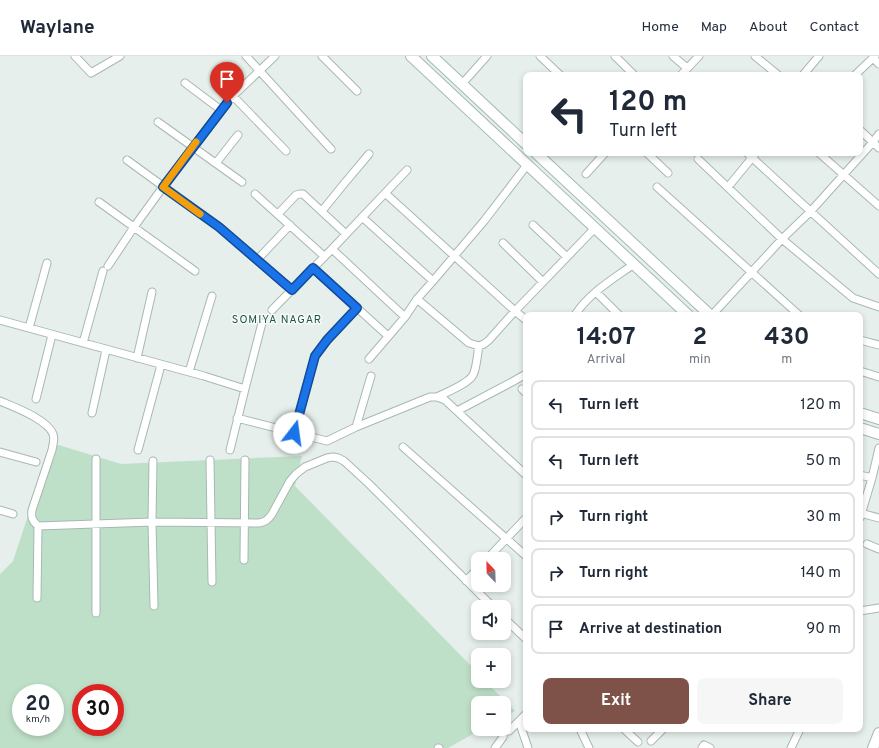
<!DOCTYPE html>
<meta charset="utf-8">
<style>
body{margin:0;font-family:Overpass,sans-serif;background:#f6f6f7;color:#1f2937;height:100vh;display:flex;flex-direction:column;font-size:15px;white-space:nowrap}
*{box-sizing:border-box;margin:0}
p{font-size:13px;color:#747a83}
.icon{flex:none;width:22px;height:22px;fill:none;stroke:currentColor;stroke-width:2;stroke-linecap:round;stroke-linejoin:round}
.map{position:relative;flex:1;overflow:hidden}
.details{position:absolute;left:523px;top:256px;width:340px;height:420px;display:flex;flex-direction:column;background:#fff;border-radius:8px;box-shadow:0 2px 6px #0003}
.details>*{flex:none}
.guide{position:absolute;left:523px;top:16px;width:340px;height:84px;border-radius:8px;box-shadow:0 2px 6px #0003;background:#fff;color:#1f2937;overflow:hidden}
.needle{width:26px;rotate:337deg}
.buttons{position:absolute;left:471px;top:496px;display:grid;gap:8px}
.buttons a{display:grid;place-items:center;width:40px;height:40px;border-radius:8px;background:#fff;box-shadow:0 2px 6px #0003;font-size:20px}
.speed{position:absolute;left:12px;top:628px;display:flex;gap:8px;font-size:20px;font-weight:700;text-align:center}
.speed>*{display:grid;place-content:center;width:52px;height:52px;border-radius:50%;background:#fff;box-shadow:0 2px 6px #0003;line-height:1}
.speed small{font-size:10px;font-weight:400}
.speed .limit{border:6px solid #d22;background:#fff;color:#111}
.pin{position:absolute;display:grid;place-items:center;width:34px;height:34px;color:#fff;margin:-41px -17px;border-radius:50% 50% 50% 0;rotate:-45deg;box-shadow:0 0 4px #0007}
.pin .icon{rotate:45deg}
.me{position:absolute;width:44px;margin:-22px;rotate:15deg;stroke-linejoin:round;filter:drop-shadow(0 0 3px #0008)}
.turn{display:flex;align-items:center;gap:14px;height:84px;padding:0 20px;font-size:18px}
.turn .icon{width:52px;height:52px;stroke-width:2.5}
.turn b{display:block;font-size:28px;line-height:34px}
.eta{display:flex;justify-content:space-evenly;align-items:center;height:68px;text-align:center}
.eta b{font-size:24px;font-weight:700;line-height:28px}
.primary-button{display:flex;gap:8px;margin-top:auto;padding:8px 20px}
.primary-button a{flex:1;height:46px;border-radius:8px;background:#7f5249;color:#fff;font-size:16px;font-weight:700;line-height:46px;text-align:center}
.primary-button a+a{background:#f6f6f7;color:#1f2937}
ul{padding:0;list-style:none}
li{display:flex;align-items:center;gap:12px;height:50px;margin:0 8px 6px;padding:0 12px;border:2px solid #e0e1e3;border-radius:8px}
li div{flex:1}
li b{display:block;font-size:15px}
li em{font-style:normal}
header{display:flex;align-items:center;gap:24px;box-sizing:border-box;height:56px;padding:0 20px;background:#fff;border-bottom:1px solid #e0e1e3}
header strong{font-size:19px}
nav{display:flex;gap:22px;margin-inline-start:auto;font-size:14px}
.map>svg:first-child{display:block}
.green{fill:#bfe0c8;fill-rule:evenodd}
.lines{fill:none;stroke-linecap:round;stroke-linejoin:round}
.street-casing{stroke:#a8b8b2;stroke-width:9}
.secondary-casing{stroke:#a4bbb3;stroke-width:12}
.street{stroke:#fff;stroke-width:7}
.secondary{stroke:#fff;stroke-width:10}
.route-casing{stroke:#114b97;stroke-width:10}
.route{stroke:#1a73e8;stroke-width:7}
.slow{stroke:#f59e0b;stroke-width:7}
.labels{text-anchor:middle;dominant-baseline:central;stroke-width:3;stroke-linejoin:round;paint-order:stroke}
.neighbourhood-label{font-size:11px;letter-spacing:1px;fill:#1f5548;stroke:#f7fbf9}
</style>
<header>
<strong>Waylane</strong>
<nav><a>Home</a><a>Map</a><a>About</a><a>Contact</a></nav>
</header>
<div class="map">
<svg width="879" height="692" viewBox="0 0 879 692">
<rect width="100%" height="100%" fill="#e6efeb"/>
<path class="green" d="M52 387 121 408 302 400 295 430 478 617V625H485L515 655 504 661V647H478V673H482L448 692H0V518L13 505ZM21 637H55V671H21ZM81 637H115V671H81Z"/>
<g class="lines">
<defs>
<path id="street" d="M75 0 91 17 120 0
M246 0 331 93
M322 0 357 35
M540 0 560 19
M615 0 634 19
M673 0 687 12
M755 0 778 19
M873 2 879 8
M681 19 699 0
M803 19 819 0
M855 19 875 0
M185 27 221 54
M462 28 487 0
M233 40 286 95
M158 66 242 126
M860 74 879 92
M647 97 668 117
M747 97 879 218
M819 97 879 150
M698 103 782 183 853 242 879 251
M127 104 219 171 292 234
M216 107 238 79
M586 118 605 97
M657 131 799 259
M728 131 756 97
M385 137 515 255 526 264
M255 138 324 200
M99 146 195 215
M322 155 343 129 369 98
M278 158 296 139 300 138H303L346 178
M362 161 433 225
M533 169 567 201
M503 187 543 226
M332 193 405 261
M257 204 290 169
M108 210 134 171 163 131 221 54 233 40 275 0
M313 212 388 280
M596 236 619 259
M417 243 469 287 479 290 484 288 489 284 515 255 595 172
M272 254 332 193 407 114
M575 259C589 237 613 223 634 208
M712 259 782 183 811 155 873 86 879 78
M0 264 204 320 245 333
M29 272 47 207
M860 284 879 289
M83 287 103 215
M137 302 152 236
M369 303 405 261 417 243 433 225 484 165 527 109
M860 315 879 321
M189 316 212 240
M522 333 526 337
M437 341C447 336 468 328 473 319 477 311 477 299 479 290
M36 343 52 279
M0 345C14 351 47 363 53 378 55 383 53 388 52 394L32 454C31 461 32 465 38 470L152 466 259 467C265 466 268 464 272 458L290 425 296 418 305 411 327 402 333 401 338 402 344 405 368 427 493 551
M457 355 512 326 526 318
M92 357 106 294
M237 362 327 385 356 371 371 320
M356 371 430 341H437L445 344 526 419
M294 377 315 300 327 284 357 252
M403 391 526 500
M138 394 161 309
M230 394 245 333 262 267
M0 396 36 406
M210 404 212 526
M153 405 152 466 154 550
M860 419 872 422
M0 454 13 458
M860 457 879 462
M860 462 872 422 879 392
M867 488 879 493
M487 503 526 462
M244 504 245 404
M466 525 478 512
M37 542 38 470
M860 555 879 552
M96 557V403
M504 562 526 583
M519 665 528 692
M580 673 589 692
M624 673 638 686
M509 675 526 658
M651 685 663 673
M438 692H439
M495 692 503 681
M702 692 704 689 710 692
M791 692 800 673"/>
<path id="secondary" d="M411 0 688 259
M432 0 526 88
M536 97 710 259
M860 357 879 363
M860 372 879 378
M873 692 879 677"/>
</defs>
<use href="#street" class="street-casing"/>
<use href="#secondary" class="secondary-casing"/>
<use href="#street" class="street"/>
<use href="#secondary" class="secondary"/>
</g>
<g class="lines">
<defs>
<path id="route" d="M227 47 163 131 219 171 292 234 313 212 357 252 327 284 315 300 294 377"/>
</defs>
<use href="#route" class="route-casing"/>
<use href="#route" class="route"/>
<path class="slow" d="M196 86 163 131 200 158"/>
</g>
<g class="labels">
<g class="neighbourhood-label">
<text x="277" y="264">SOMIYA NAGAR</text>
</g>
</g>
</svg>
<div class="buttons">
<a><svg class="needle" viewBox="-14 -14 28 28"><path d="M0-13l5 13h-10z" fill="#e53935"/><path d="M0 13l5-13h-10z" fill="#747a83"/></svg></a>
<a><svg class="icon" aria-label="sound" viewBox="0 0 24 24"><path d="M4 9h4l5-4v14l-5-4H4zM17 9q2 3 0 6"/></svg></a>
<a>+</a>
<a>−</a>
</div>
<div class="speed"><div>20<small>km/h</small></div><div class="limit">30</div></div>
<div class="pin" style="left:227px;top:47px;background:#d93025"><svg class="icon" aria-label="arrive" viewBox="0 0 24 24"><path d="M6 21V4h12l-3 4 3 4H6"/></svg></div>
<svg class="me" style="left:294px;top:377px" viewBox="-20 -20 40 40"><circle r="19" fill="#fff"/><path d="M0-13L10 11 0 6-10 11z" fill="#1a73e8"/></svg>
<div class="guide">
<div class="turn"><svg class="icon" aria-label="left" viewBox="0 0 24 24"><path d="M17 20v-9H6M10 6l-5 5 5 5"/></svg><div><b>120 m</b>Turn left</div></div>
</div>
<section class="details">
<div class="eta">
<div><b>14:07</b><p>Arrival</p></div>
<div><b>2</b><p>min</p></div>
<div><b>430</b><p>m</p></div>
</div>
<ul>
<li><svg class="icon" aria-label="left" viewBox="0 0 24 24"><path d="M17 20v-9H6M10 6l-5 5 5 5"/></svg><div><b>Turn left</b></div><em>120 m</em></li>
<li><svg class="icon" aria-label="left" viewBox="0 0 24 24"><path d="M17 20v-9H6M10 6l-5 5 5 5"/></svg><div><b>Turn left</b></div><em>50 m</em></li>
<li><svg class="icon" aria-label="right" viewBox="0 0 24 24"><path d="M7 20v-9h11M14 6l5 5-5 5"/></svg><div><b>Turn right</b></div><em>30 m</em></li>
<li><svg class="icon" aria-label="right" viewBox="0 0 24 24"><path d="M7 20v-9h11M14 6l5 5-5 5"/></svg><div><b>Turn right</b></div><em>140 m</em></li>
<li><svg class="icon" aria-label="arrive" viewBox="0 0 24 24"><path d="M6 21V4h12l-3 4 3 4H6"/></svg><div><b>Arrive at destination</b></div><em>90 m</em></li>
</ul>
<div class="primary-button"><a>Exit</a><a>Share</a></div>
</section>
</div>
